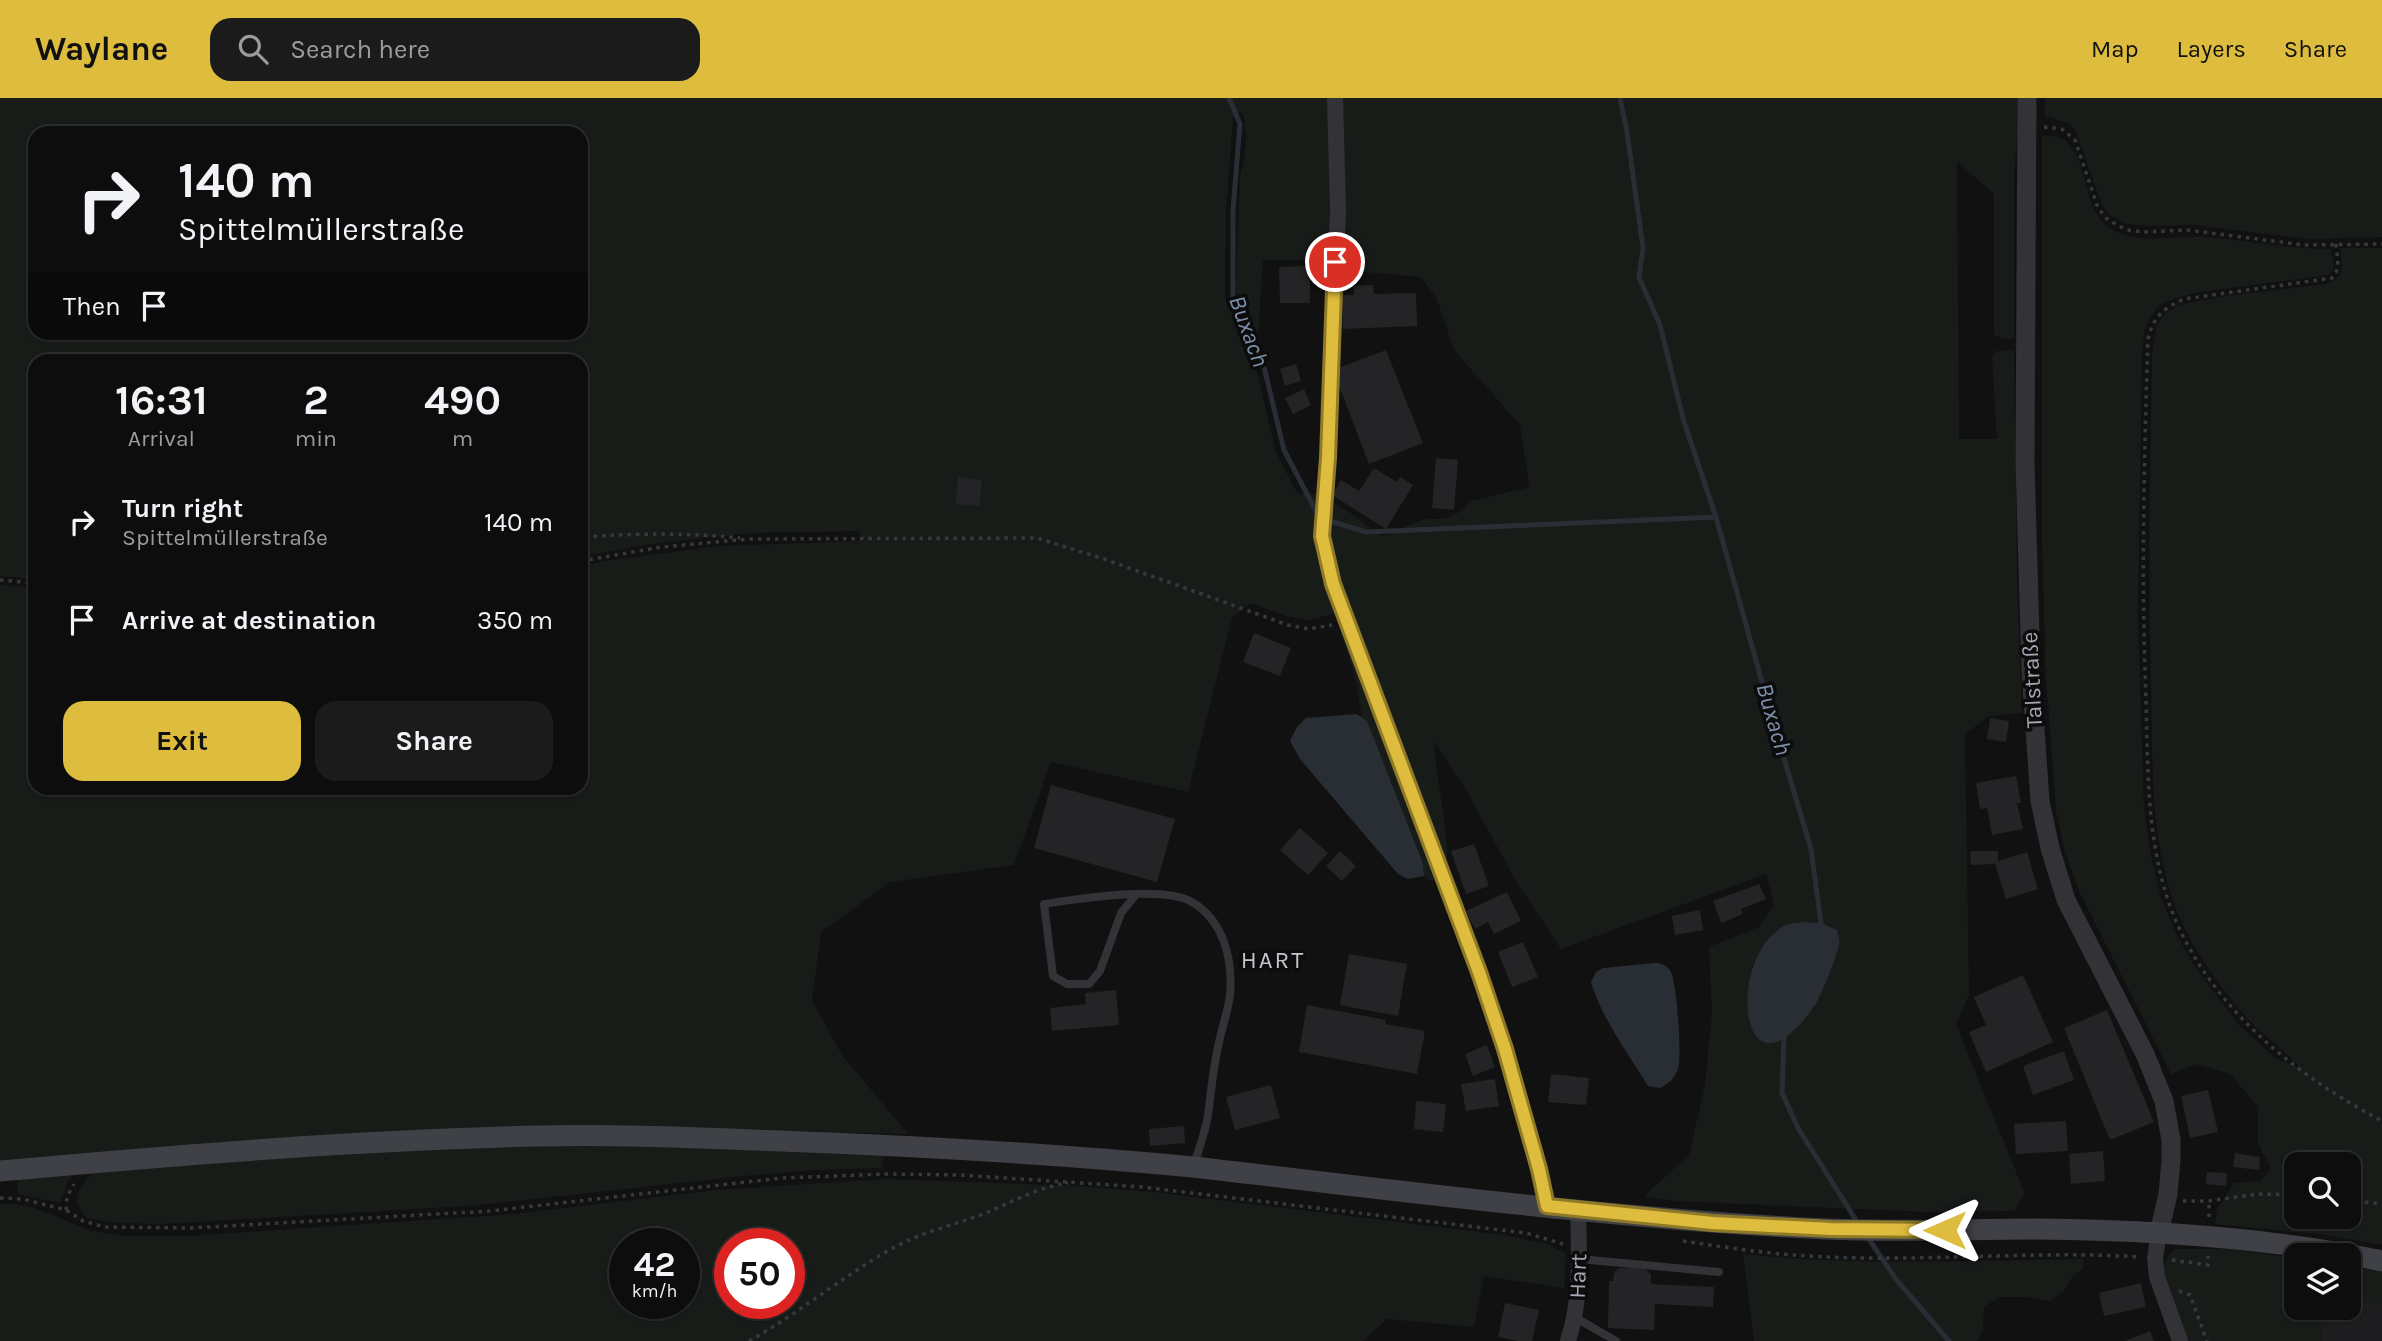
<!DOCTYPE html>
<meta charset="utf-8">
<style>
body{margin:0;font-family:Karla,sans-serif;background:#1b1b1c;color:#f1f3f6;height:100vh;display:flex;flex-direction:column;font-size:26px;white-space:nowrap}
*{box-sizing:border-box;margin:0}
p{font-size:23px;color:#9a9c9e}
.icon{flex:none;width:38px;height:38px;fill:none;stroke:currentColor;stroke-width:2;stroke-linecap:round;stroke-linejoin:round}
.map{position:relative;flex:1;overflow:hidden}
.sheet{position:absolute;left:28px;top:256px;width:560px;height:441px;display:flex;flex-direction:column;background:#0d0d0e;border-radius:21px;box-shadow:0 2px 5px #0004,0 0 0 2px #2d2d2e}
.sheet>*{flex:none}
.guide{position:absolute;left:28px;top:28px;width:560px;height:214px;border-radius:21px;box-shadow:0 2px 5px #0004,0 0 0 2px #2d2d2e;background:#0d0d0e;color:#f1f3f6;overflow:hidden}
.buttons{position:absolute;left:2284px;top:1054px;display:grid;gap:14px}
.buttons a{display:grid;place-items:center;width:77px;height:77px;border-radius:14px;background:#0d0d0e;box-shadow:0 2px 5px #0004,0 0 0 2px #2d2d2e;font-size:35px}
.speed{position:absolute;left:609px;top:1130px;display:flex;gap:14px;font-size:35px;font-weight:700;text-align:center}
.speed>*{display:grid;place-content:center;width:91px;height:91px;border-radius:50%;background:#0d0d0e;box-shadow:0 2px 5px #0004,0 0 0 2px #2d2d2e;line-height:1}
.speed small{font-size:18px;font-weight:400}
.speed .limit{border:10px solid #d22;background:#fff;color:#111}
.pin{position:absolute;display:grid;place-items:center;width:60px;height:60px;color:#fff;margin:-30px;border:4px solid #fff;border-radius:50%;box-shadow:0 2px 7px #0007}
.me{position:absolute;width:77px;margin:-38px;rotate:270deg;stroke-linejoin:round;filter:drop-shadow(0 0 5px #0008)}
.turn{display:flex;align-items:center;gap:24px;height:147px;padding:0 35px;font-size:32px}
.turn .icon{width:91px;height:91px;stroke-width:2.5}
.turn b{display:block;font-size:49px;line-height:60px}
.then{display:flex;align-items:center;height:66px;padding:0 35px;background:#0003;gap:14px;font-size:26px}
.eta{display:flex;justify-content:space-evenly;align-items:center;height:119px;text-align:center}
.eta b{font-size:42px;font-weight:700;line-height:49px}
.button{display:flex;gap:14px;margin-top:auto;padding:14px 35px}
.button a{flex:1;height:80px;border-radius:21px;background:#debc3d;color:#111;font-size:28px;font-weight:700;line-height:80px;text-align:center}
.button a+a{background:#1b1b1c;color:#f1f3f6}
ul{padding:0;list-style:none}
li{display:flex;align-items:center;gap:21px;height:98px;padding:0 35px}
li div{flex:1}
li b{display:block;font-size:26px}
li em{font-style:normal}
header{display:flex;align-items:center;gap:42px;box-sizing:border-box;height:98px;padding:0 35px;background:#debc3d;color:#111}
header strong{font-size:33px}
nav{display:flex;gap:38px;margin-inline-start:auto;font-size:24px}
.search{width:490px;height:63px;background:#1b1b1c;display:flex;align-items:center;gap:18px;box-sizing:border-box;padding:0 24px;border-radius:21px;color:#9a9c9e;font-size:26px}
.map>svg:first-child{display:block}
.built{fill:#1d1d1f}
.green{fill:#181c19;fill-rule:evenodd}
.water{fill:#292e34}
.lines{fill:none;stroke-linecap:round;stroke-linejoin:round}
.stream{stroke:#292e34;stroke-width:5}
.building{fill:#242426}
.path{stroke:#38393e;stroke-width:3.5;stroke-dasharray:3.5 5;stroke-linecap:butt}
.service{stroke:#323237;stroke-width:8}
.minor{stroke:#323237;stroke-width:16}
.tertiary{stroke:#323237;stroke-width:19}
.secondary{stroke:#404146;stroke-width:21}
.route-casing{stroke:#907a28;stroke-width:18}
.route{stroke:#debc3d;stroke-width:12}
.labels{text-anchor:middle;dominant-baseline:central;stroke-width:7;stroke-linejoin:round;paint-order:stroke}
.street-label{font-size:23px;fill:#a4a6b1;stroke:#0c0c0d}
.water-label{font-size:24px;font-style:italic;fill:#7d8faa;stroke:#0c0c0d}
.neighbourhood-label{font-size:24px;letter-spacing:2px;fill:#c4c5ce;stroke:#0c0c0d}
</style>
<header>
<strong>Waylane</strong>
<div class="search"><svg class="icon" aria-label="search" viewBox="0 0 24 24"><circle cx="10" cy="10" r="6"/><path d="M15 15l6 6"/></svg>Search here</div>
<nav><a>Map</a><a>Layers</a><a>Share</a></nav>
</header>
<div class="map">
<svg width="2382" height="1243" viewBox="0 0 2382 1243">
<rect width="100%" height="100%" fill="#111112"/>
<path class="built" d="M2349 1200 2382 1207V1243H2322V1209H2348Z"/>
<path class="green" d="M0 0H1329L1330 165 1326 162H1263L1258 242 1236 192 1240 79 1245 60 1246 38 1244 19 1241 13 1233 20 1226 112 1225 200 1252 253 1276 354 1297 395 1318 396 1349 414 1381 438 1391 436 1409 427 1426 421H1443L1460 414 1471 403 1527 390 1529 385 1520 327 1454 252 1436 199 1421 179 1343 172 1341 0H2017V41L2014 75V240L2005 241 1994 237V96L1957 64 1959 341H1997L1992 260 1996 253 2014 252 2017 482 2022 615 1989 618 1965 636 1969 897 1956 926 2025 1096 2014 1113 1931 1114 1675 1103 1644 1098 1689 1057 1705 987 1712 917 1709 849 1759 829 1774 807 1766 776 1561 851 1516 783 1466 692 1434 643C1436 687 1450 730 1447 776L1431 783 1424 778 1423 764 1367 624 1362 619 1354 575 1335 516 1308 522 1285 518 1251 505 1232 520 1188 694 1051 664 1014 767 890 784 821 834 812 902 842 957 908 1036 798 1033 0 1063V487L35 490V690H581V468L611 462 720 448 865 443 857 433 750 435 659 445 581 458V262H35V481L0 478ZM35 35H581V234H35ZM1805 824 1821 825 1837 832 1752 870C1766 837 1773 837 1805 824Z
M2045 0H2382V139L2308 141 2193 127 2149 128 2126 126 2108 116 2102 107 2075 32 2069 25 2045 18Z
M2042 38C2093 33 2076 104 2108 129 2115 134 2125 138 2133 139 2156 143 2179 138 2203 139 2246 142 2288 151 2331 151L2334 169 2329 177 2193 195 2168 203 2159 207 2149 221 2144 235 2142 258 2138 517 2144 711 2150 753 2160 797 2176 836 2196 870 2238 926 2275 960 2300 970C2290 956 2264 938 2250 923 2229 901 2209 873 2193 846 2147 767 2153 670 2151 582 2148 473 2150 365 2152 257L2157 227 2165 216 2177 207 2227 198 2326 186C2347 179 2342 169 2340 150H2382V1147L2326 1137 2215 1126 2217 1111 2234 1085 2261 1083 2271 1070 2258 1045V1009L2230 976 2196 966 2171 976 2079 793 2065 754 2056 713 2046 578 2042 444ZM2296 1066H2348V1118H2296Z
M588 1045 884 1058 882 1070 815 1072 753 1077 468 1108 161 1126 119 1125 87 1120C70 1102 77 1090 93 1075L365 1053Z
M75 1074 68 1083 60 1105 17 1096 19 1079Z
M887 1081 1080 1088 1154 1094 1503 1137 1547 1146 1566 1155 1564 1190 1484 1178 1474 1229 1387 1221 1363 1243H0V1106H16L35 1110 92 1133 123 1138H188L514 1116 716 1092ZM625 1146H684V1206H625ZM730 1146H789V1206H730Z
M2174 1151H2227L2296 1160V1209H2322V1243H2188C2180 1223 2163 1191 2164 1170 2165 1162 2169 1156 2174 1151Z
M1743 1156C1856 1168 1970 1163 2083 1161V1171L2073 1178 2064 1193 2049 1203 2029 1199H1999L1984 1209 1983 1233 1977 1243H1754Z
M2348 1168 2382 1174V1207L2349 1200Z"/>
<path class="water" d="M1357 616 1367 623 1423 765 1424 778 1408 781 1398 776 1300 661 1290 643 1297 629 1306 620Z
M1805 824 1821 825 1837 832C1838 837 1840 842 1839 847 1836 860 1822 896 1815 907 1740 1016 1724 860 1784 828 1790 825 1799 825 1805 824Z
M1655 865C1661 865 1666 867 1670 872 1677 881 1682 959 1678 971 1674 981 1669 985 1660 990L1648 988C1628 955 1602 921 1591 884L1596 874 1603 870Z"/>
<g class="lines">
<path class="stream" d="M1229 0 1240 26 1233 112V201L1260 252 1284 352 1318 417
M1620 0 1627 34 1643 150 1639 179 1660 227 1684 324 1716 419 1772 620 1811 751 1821 825 1818 830
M1330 423 1366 434 1716 419
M1784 938 1782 995 1798 1030 1859 1127
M1867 1138 1895 1180 1949 1243"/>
</g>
<path class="building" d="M1310 168V205H1280L1279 169Z
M1373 187 1374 196 1416 195 1417 228 1343 231 1342 197H1354L1353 188Z
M1386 252 1423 345 1369 366 1333 272Z
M1296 266 1301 283 1285 288 1280 271Z
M1304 291 1311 307 1293 316 1285 300Z
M1436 360 1458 362 1454 412 1432 410Z
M1374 370 1397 384 1400 379 1413 387 1386 431 1332 397 1341 382 1359 393Z
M958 379 982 382 979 408 956 406Z
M1254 535 1291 550 1280 578 1243 564Z
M1990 620 2009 623 2006 644 1987 641Z
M2016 678 2021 705H2017L2023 731 1992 737 1987 710 1980 711 1976 685Z
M1051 687 1175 721 1157 784 1034 750Z
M1300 730 1328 755 1308 777 1280 752Z
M1474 746 1489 788 1466 796 1451 753Z
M1340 753 1356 768 1342 783 1326 768Z
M1970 753H1998V763L2027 754 2038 791 2006 801 1995 766 1971 767Z
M1759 786 1766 801 1741 811 1743 816 1721 825 1713 803Z
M1507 794 1521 823 1494 836 1488 824 1475 831 1466 813Z
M1700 812 1703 832 1675 837 1672 818Z
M1523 844 1538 879 1512 889 1498 854Z
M1349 856 1407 866 1398 918 1340 907Z
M2023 877 2053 944 1986 974 1969 934 1986 927 1974 899Z
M1116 892 1119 927 1052 933 1050 910 1086 906 1085 895Z
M1307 907 1386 922 1385 926 1425 933 1417 976 1299 954Z
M2107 912 2154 1024 2110 1042 2064 930Z
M1487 947 1495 969 1473 978 1465 956Z
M2064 953 2074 982 2033 997 2023 968Z
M1551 976 1589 980 1586 1007 1548 1004Z
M1495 981 1499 1008 1466 1013 1461 986Z
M1271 987 1280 1020 1235 1032 1226 999Z
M2208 992 2218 1034 2190 1040 2181 998Z
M1416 1003 1446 1006 1443 1034 1414 1031Z
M2066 1023 2068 1053 2016 1056 2014 1026Z
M1184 1028 1185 1045 1150 1048 1149 1031Z
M2103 1053 2105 1083 2071 1086 2069 1056Z
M2235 1055 2260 1059 2259 1072 2233 1069Z
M2207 1074 2227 1075 2226 1088 2206 1086Z
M1619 1170H1644L1651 1176V1186L1714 1189 1713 1209 1655 1206 1654 1232 1608 1230 1609 1183H1613L1614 1175Z
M2141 1185 2146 1209 2104 1218 2099 1195Z
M1505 1205 1539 1212 1532 1243H1518L1498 1239Z
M2150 1233 2154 1243H2125Z"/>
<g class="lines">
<path class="path" d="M2044 29 2062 31 2075 42 2098 110 2108 122 2127 132 2143 134 2187 132 2304 147 2382 146
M2336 146C2337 158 2341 172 2332 180L2184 201C2164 210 2153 219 2148 241 2144 361 2141 481 2146 601 2148 682 2146 770 2186 844 2229 924 2303 981 2382 1023
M585 439C638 435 688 435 740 440
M581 463 662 449 749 441 1037 440 1104 461 1288 527 1309 531 1332 527
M0 482 35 485
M0 1100 23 1101 66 1112 83 1123 105 1129 191 1130 490 1113 782 1080 887 1076 960 1077 1142 1089 1526 1135 1563 1146
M2348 1102 2382 1106
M2183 1103H2209L2257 1096 2296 1097
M66 1112 67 1099 74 1086
M2209 1119V1103
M1683 1143C1725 1149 1768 1156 1810 1158 1920 1165 2030 1152 2140 1159
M2172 1162 2208 1167V1158
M2179 1193 2190 1197 2207 1243
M749 1243C799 1215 843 1178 893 1150 923 1133 956 1127 988 1114 1014 1103 1039 1089 1068 1085"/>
<path class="service" d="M1135 798 1121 815 1100 873 1089 886H1067L1053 878 1044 806C1077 801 1163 787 1192 804 1224 823 1233 862 1230 897 1228 914 1221 932 1218 949 1213 971 1211 995 1208 1017 1205 1035 1199 1052 1193 1069
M1579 1161 1719 1174
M1576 1220 1616 1243"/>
<path class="minor" d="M1335 0 1338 113 1328 361 1322 438 1333 486 1479 874 1505 951 1539 1071 1547 1108
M2159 1135 2155 1160 2157 1179 2180 1243
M1568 1243C1582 1200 1579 1156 1578 1111"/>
<path class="tertiary" d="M2027 0 2025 364 2031 573 2040 703 2050 750 2066 802 2145 956 2164 1003 2171 1042V1063L2168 1096 2159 1135"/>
<path class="secondary" d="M0 1073C179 1057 359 1042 539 1038 619 1036 700 1040 780 1043 918 1048 1056 1056 1193 1069 1403 1093 1614 1121 1826 1131 1896 1134 1966 1131 2036 1131 2151 1132 2269 1139 2382 1163"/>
</g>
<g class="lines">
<defs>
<path id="route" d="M1335 164 1328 360 1322 438 1333 486 1479 874 1505 951 1539 1071 1547 1108 1713 1125 1831 1131 1945 1132"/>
</defs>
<use href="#route" class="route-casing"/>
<use href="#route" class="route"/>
</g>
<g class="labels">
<g class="street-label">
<text transform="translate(2032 582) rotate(-93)">Talstraße</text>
<text transform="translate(1578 1178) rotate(-88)">Hart</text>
</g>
<g class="water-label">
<text transform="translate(1249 233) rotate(70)">Buxach</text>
<text transform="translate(1774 621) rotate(74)">Buxach</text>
</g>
<g class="neighbourhood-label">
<text x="1273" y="862">HART</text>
</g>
</g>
</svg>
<div class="buttons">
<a><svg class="icon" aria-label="search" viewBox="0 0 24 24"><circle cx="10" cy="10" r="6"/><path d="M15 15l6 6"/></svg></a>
<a><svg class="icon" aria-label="layers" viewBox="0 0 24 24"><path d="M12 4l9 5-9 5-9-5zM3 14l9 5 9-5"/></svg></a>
</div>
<div class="speed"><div>42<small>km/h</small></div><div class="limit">50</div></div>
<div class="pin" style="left:1335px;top:164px;background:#d93025"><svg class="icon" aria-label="arrive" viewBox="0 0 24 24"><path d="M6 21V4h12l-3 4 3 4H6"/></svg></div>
<svg class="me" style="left:1945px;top:1132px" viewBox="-20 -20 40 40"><path d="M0-17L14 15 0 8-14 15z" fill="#debc3d" stroke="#fff" stroke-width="4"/></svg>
<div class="guide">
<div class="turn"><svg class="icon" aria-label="right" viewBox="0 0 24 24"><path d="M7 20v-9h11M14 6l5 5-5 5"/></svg><div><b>140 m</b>Spittelmüllerstraße</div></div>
<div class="then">Then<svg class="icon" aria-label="arrive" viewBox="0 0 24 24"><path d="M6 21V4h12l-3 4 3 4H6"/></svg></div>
</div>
<section class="sheet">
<div class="eta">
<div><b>16:31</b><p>Arrival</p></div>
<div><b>2</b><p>min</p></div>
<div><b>490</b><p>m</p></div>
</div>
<ul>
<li><svg class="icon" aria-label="right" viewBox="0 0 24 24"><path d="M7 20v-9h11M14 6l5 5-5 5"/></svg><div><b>Turn right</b><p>Spittelmüllerstraße</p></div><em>140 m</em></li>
<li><svg class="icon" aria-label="arrive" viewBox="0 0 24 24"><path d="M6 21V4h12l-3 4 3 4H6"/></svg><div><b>Arrive at destination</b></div><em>350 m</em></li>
</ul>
<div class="button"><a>Exit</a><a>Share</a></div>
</section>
</div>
